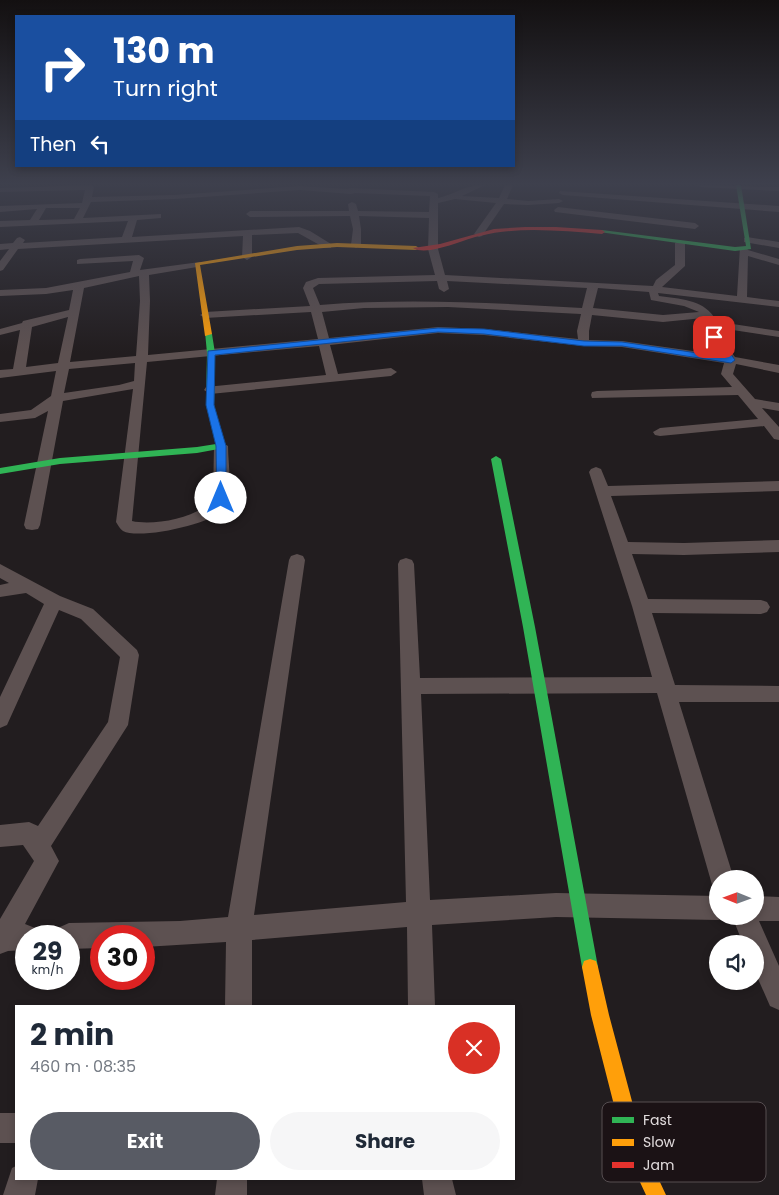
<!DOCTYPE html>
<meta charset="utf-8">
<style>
body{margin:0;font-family:Poppins,sans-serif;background:#f6f6f7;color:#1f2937;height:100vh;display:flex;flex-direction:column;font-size:19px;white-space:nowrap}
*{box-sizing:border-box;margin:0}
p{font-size:16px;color:#747a83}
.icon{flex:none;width:28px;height:28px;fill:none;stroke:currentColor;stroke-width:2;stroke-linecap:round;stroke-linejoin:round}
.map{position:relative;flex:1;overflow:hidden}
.side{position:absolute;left:15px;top:1005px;width:500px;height:175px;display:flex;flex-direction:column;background:#fff;border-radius:0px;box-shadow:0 2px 8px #0003}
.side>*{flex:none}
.top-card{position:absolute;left:15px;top:15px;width:500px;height:152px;border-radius:0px;box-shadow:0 2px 8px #0003;background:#1a4fa0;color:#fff;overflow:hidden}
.needle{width:32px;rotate:271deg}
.tools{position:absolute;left:709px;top:870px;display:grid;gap:10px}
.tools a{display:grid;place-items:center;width:55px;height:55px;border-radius:50%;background:#fff;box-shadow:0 2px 8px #0003;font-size:25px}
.speed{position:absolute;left:15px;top:925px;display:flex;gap:10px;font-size:25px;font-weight:700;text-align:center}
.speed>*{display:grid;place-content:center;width:65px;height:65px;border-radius:50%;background:#fff;box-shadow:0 2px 8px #0003;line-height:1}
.speed small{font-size:12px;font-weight:400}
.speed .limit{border:8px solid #d22;background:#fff;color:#111}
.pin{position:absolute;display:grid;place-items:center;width:42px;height:42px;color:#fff;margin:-21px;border-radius:10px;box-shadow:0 2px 8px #0006}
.me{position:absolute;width:55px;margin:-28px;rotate:0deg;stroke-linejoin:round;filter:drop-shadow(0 0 4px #0008)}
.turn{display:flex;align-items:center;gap:18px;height:105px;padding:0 15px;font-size:22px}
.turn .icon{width:65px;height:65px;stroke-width:2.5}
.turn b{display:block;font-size:35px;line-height:42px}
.then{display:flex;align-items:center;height:48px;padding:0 15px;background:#0003;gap:10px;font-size:19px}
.round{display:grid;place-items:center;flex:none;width:52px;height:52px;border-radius:26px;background:#f6f6f7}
.overview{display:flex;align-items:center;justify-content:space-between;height:85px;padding:0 15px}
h1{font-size:30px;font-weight:700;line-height:38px}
.button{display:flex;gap:10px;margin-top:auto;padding:10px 15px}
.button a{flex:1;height:58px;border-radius:30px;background:#585b64;color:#fff;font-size:20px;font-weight:700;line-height:58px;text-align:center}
.button a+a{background:#f6f6f7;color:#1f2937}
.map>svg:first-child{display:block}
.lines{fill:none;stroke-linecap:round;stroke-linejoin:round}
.street{fill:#5d5151;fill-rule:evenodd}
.fast{fill:#30b455;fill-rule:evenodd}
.slow{fill:#ff9f0a;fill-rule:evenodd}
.jam{fill:#e5322d;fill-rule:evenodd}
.route{fill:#1a73e8;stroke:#114b97}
.key{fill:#1b1215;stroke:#564e51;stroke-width:1}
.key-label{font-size:14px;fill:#e1dbdc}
</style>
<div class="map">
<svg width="779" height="1195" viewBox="0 0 779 1195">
<rect width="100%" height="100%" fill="#221d1f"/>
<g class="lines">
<path class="street" d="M92 185 94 187 92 197 174 195 300 186 347 189 351 188 434 192 438 194V198C456 194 464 185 485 185L462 196 499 198 505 185H513L507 199 528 201 559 199 563 201 559 203 528 205 504 204 482 236 479 237 474 234 496 203 455 199 438 203V249L445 275 653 286 656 280 675 265V243L680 240 685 243V266L662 287 737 296 740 247H746L748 250 779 259V265L748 256 747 297 779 301V307L658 293 659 296C679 299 702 299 714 317L713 321 779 331V337L713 327 735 357 779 365V373L736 364 733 374 755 399 779 403V411L762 408 779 427V440L774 439 764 426 660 436 655 435 653 432 660 428 758 419 738 395 592 398 591 395 592 392 597 391 732 387 721 374 724 363 622 347 584 346 484 335 438 333 330 345 338 374 391 368 397 372 391 376 210 394 204 390 206 387 326 375 319 346 147 362 132 521C153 526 201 518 213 498L214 446 221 442 228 446C228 466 234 493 222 510 212 524 139 540 123 531 120 529 118 525 116 522L133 389 63 401 40 525 38 529 32 530 26 529 24 525 48 411 35 418 0 422V414L31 410 51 396 56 371 0 378V370L13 369 20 330 0 335V329L22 323 23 321 69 310 73 290 46 294 0 296V290L46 288 130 272 133 261 77 264V260L80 259 139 255 144 258 140 270 200 262V266L197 267 149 275 150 301 148 355 318 339 311 312 205 318 200 315 205 312 310 306 303 288 306 282 318 278 435 275 428 249 429 218 359 216 361 229V245L356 248 351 245 353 229 350 216 250 217 246 214 250 211H349L348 204 352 202 356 204 358 211 429 212 430 196 355 193 351 194 300 190 174 199 91 202 83 218 161 214V218L137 220 132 237 299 227 310 231 331 244V248H325L298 233 252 235V257L247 260 242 257 243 236 18 249 3 270 0 271V261L9 249 0 250V244L13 243 17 238 20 237 25 240 23 243 122 237 128 221 0 227V221L30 220 37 209 0 212V206L82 203 85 190 0 192V188ZM46 208H80L74 219 39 220ZM139 276 140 301 136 356 70 362 84 288ZM437 281 439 289 444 292 449 289 447 281 587 288 582 308C495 303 408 298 320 305L313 288 319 284ZM598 288 649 292 651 300 684 306 699 312 663 315 593 308ZM448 307 581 314 577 331 578 339 484 329 438 327 329 338 322 312 364 308ZM592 315 663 322 703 318 700 325 721 355 622 341 589 340V331ZM68 317 58 363 26 367 32 327ZM135 363 134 381 119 385 64 393 69 369Z
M697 185 779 187V191L701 187Z
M560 191 779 206V212L563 195 559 193Z
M558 207 695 223 699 226 695 229 555 212 554 210Z
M747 237 779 242V248L744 242V238Z
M596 467 601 469 608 486 779 481V491L611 496 628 542 684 543 779 540V552L684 555 632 554 648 599 761 600 767 602 770 607 767 612 761 614 652 613 675 685 779 686V702H679L734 879H718V889L713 888 657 693 421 694 430 900 556 893 718 896V916L727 917 718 920 556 917 432 925 435 1006H408L407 927 252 940V1006H225L226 942 144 947V936H101V948L69 949V936H56L60 927 69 923 180 921 228 917 289 560 291 556 297 554 303 556 305 560 254 915 406 902 398 564 400 560 406 558 412 560 414 564 420 678 652 677 632 606 589 472 591 469Z
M0 564 60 596 93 609 137 650 139 655 128 725 51 846 59 861 25 924 35 928 38 936H26V950L8 951 0 954V919L34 861 23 845 0 847V825L29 822 38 826 108 722 120 657 81 619 59 610 7 725 0 728V697L44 604 26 593 0 597V585L9 583 0 578Z
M755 896 779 897V921H759L779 966V1010L770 1006 755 972V944H743L732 916H755Z
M0 1113H16V1143H0Z
M16 1166V1179H38L35 1195H3L12 1168Z
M217 1179H247V1195H215Z
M422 1179H452L456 1195H424Z"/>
<path class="fast" d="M736 185H741L751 249 735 251 599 232 602 230 735 247 746 246Z
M205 332 212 334 215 353 214 405 225 446 224 448 197 453 60 464 0 474V468L60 458 197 447 216 444 206 405 207 353Z
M496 456 501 459 535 627 598 967 596 973 590 975 584 973 582 967 523 627 491 459Z"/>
<path class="slow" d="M337 243 416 246 419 248 416 250 337 247 297 250 200 265 212 334 205 336 195 263 297 246Z
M590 959 596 961 598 967 609 1015 645 1150 666 1195H646L626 1152 591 1015 582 967 584 961Z"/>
<path class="jam" d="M556 227 602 230 605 232 602 234C562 231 519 226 480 236 463 239 428 257 413 248L440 244 494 229 525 227Z"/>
</g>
<linearGradient id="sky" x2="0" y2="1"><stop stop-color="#131011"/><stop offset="0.52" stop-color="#3e404d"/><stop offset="1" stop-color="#3e404d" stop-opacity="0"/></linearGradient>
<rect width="779" height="353" fill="url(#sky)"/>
<path class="route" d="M438 328 484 329 584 341 622 342 725 357 710 337 714 335H717L735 360 731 363 622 346H584L484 334 438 332 215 355 214 405 226 446V498L221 501 217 500 216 446 206 405 208 351Z"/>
<rect x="602" y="1102" width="164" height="80" rx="8" class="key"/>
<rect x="612" y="1117" width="22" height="6" fill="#30b455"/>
<rect x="612" y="1139" width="22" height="7" fill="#ff9f0a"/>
<rect x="612" y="1162" width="22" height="6" fill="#e5322d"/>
<g class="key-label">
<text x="643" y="1125">Fast</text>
<text x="643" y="1147">Slow</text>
<text x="643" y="1170">Jam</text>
</g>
</svg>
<div class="tools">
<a><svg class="needle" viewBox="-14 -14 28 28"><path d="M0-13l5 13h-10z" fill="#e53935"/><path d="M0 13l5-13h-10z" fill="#747a83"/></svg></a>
<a><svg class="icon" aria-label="sound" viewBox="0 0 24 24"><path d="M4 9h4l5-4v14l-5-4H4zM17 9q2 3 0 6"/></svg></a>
</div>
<div class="speed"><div>29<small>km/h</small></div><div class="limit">30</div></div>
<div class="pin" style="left:714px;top:337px;background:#d93025"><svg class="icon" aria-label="arrive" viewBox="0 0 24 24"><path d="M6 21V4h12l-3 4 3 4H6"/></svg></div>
<svg class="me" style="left:221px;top:498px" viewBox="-20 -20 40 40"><circle r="19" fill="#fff"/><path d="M0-13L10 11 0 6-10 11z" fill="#1a73e8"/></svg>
<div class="top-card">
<div class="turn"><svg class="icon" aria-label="right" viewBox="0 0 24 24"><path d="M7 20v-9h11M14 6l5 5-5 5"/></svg><div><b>130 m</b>Turn right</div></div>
<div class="then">Then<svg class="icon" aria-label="left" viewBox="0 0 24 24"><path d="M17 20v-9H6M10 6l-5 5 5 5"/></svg></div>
</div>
<section class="side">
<div class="overview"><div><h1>2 min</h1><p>460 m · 08:35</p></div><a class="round" style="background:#d93025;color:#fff"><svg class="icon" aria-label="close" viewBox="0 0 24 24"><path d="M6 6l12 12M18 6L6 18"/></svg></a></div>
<div class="button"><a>Exit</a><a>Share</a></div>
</section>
</div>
